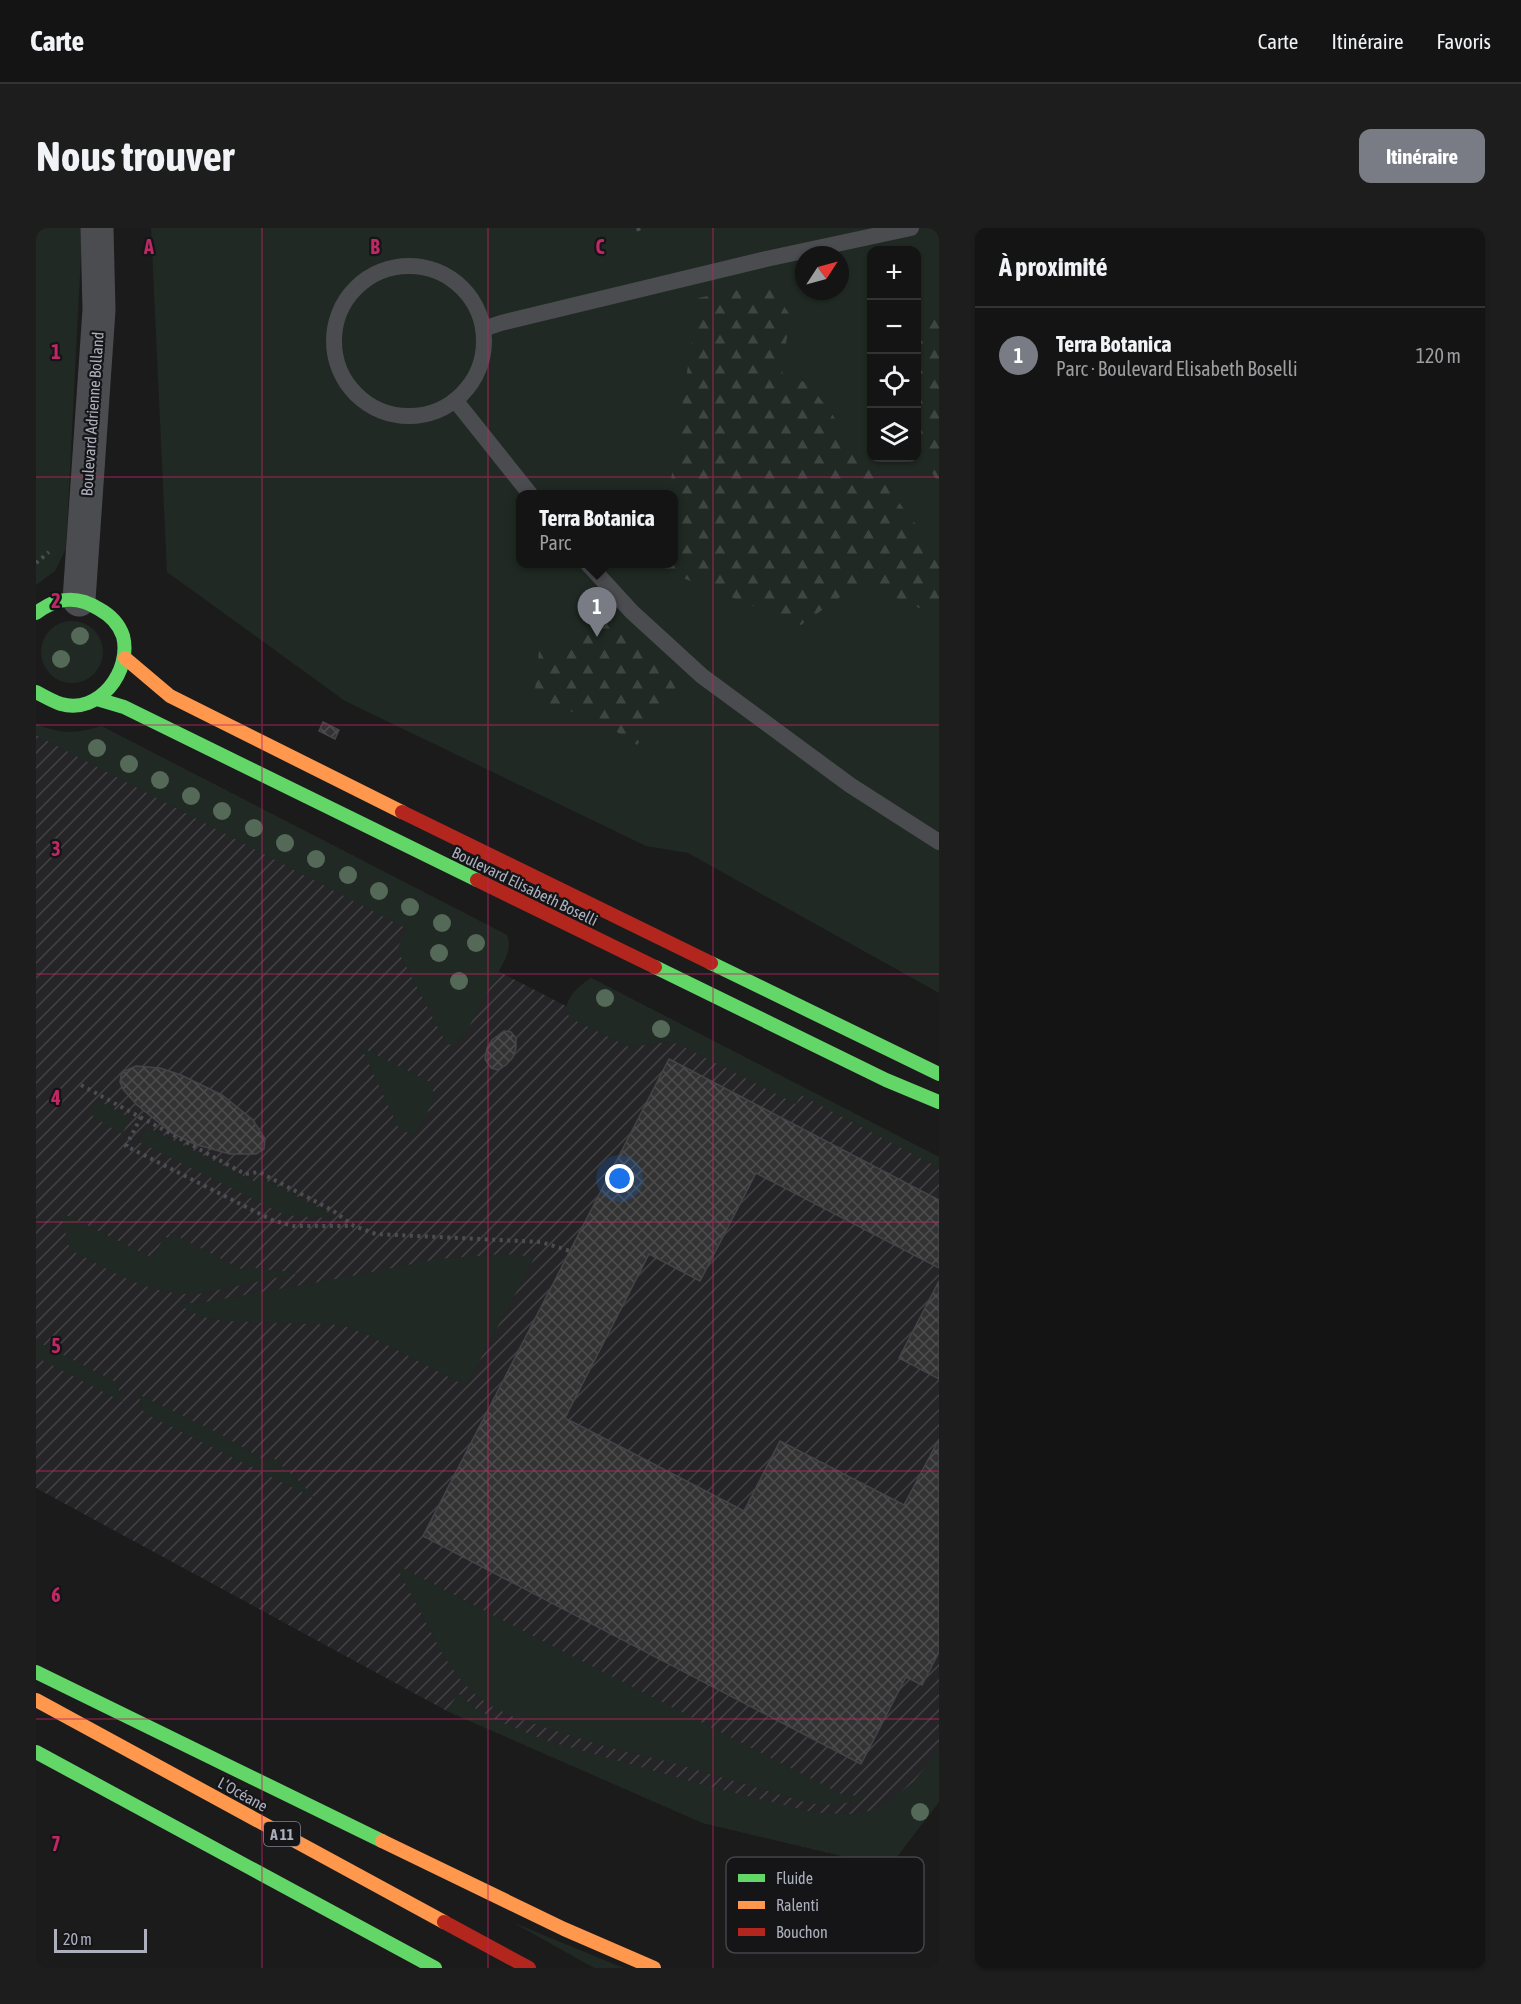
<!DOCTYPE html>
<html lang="fr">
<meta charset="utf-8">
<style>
:root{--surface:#141415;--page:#1d1d1e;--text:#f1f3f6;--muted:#9d9ea0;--line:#333334;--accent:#797c85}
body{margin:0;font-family:"Asap Condensed",sans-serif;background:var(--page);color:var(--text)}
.controls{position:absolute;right:18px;top:18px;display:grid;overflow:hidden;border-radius:12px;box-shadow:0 2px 4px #0004}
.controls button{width:54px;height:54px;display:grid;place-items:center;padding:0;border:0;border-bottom:2px solid var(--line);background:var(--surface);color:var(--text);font:30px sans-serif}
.compass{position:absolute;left:759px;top:18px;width:54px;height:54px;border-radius:50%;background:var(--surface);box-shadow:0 2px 4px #0004;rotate:54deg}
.scale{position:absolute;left:18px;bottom:15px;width:93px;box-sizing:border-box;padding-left:6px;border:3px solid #acb0bd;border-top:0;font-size:16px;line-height:21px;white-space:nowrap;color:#acb0bd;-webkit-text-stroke:4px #151518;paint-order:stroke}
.you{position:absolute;left:584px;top:951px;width:21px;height:21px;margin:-15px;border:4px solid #fff;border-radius:50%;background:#1a73e8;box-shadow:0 0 0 9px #1a73e833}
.badge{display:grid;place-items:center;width:39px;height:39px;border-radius:50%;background:var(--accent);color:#fff;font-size:20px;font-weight:700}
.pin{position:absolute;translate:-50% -50px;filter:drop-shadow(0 2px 3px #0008)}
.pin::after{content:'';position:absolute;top:32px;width:21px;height:18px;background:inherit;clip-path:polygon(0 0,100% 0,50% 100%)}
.popup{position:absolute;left:480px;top:262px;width:162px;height:78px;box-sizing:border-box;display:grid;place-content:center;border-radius:12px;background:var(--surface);filter:drop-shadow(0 2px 4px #0005);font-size:20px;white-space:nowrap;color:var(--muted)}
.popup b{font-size:22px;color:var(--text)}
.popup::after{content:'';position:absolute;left:50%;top:100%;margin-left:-12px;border:12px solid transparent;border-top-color:var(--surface)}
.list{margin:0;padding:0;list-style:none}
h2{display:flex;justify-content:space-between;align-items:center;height:78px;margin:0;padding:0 24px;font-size:26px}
h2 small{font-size:20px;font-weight:400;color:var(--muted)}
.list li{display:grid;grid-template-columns:39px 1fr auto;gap:18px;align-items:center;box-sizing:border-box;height:96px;padding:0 24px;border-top:2px solid var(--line)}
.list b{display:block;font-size:22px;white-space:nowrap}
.list p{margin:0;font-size:20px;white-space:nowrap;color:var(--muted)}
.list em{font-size:20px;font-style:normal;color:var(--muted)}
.icon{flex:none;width:33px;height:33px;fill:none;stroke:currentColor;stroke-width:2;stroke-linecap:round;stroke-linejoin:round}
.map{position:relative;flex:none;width:903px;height:1740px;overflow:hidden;border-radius:12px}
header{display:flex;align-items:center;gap:36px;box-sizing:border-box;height:84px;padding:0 30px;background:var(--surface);border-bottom:2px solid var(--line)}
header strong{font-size:28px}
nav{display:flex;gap:33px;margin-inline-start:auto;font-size:21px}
.intro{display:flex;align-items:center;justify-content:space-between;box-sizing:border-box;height:144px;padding:0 36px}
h1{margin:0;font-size:42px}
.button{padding:15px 27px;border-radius:12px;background:var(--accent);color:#fff;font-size:21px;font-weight:700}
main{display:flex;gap:36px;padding:0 36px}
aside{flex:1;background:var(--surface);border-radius:12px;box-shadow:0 2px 4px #0004}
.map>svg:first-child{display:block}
.industrial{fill:url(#industrial-furrows)}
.green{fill:#202923;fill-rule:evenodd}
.forest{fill:url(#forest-firs)}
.building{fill:url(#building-cross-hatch);stroke:#444548;stroke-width:1.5}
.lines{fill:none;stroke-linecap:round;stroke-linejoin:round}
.path{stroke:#4c4d51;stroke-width:4;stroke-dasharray:3 4.5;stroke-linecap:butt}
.lane{stroke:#4b4c4f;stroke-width:16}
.street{stroke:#4b4c4f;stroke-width:33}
.fast{stroke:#63d668;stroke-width:14}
.slow{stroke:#ff974d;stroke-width:14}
.jam{stroke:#b3261e;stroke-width:14}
.tree{fill:#546957}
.grid{fill:none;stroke:#c02765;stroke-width:1.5;stroke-opacity:0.55}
.labels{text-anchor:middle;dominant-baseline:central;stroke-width:4.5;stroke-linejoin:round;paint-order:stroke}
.shield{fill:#151518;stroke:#7f828c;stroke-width:1.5}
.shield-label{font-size:15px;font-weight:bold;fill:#acb0bd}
.street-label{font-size:16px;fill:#acb0bd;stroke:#151518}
.key{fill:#151518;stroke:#42444a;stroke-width:1.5}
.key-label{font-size:16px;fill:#acb0bd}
.grid-label{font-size:20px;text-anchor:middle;font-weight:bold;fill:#c02765;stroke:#151518;stroke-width:4.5;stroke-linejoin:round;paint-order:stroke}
</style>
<header>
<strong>Carte</strong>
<nav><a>Carte</a><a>Itinéraire</a><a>Favoris</a></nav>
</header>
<div class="intro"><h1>Nous trouver</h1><a class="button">Itinéraire</a></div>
<main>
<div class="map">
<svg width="903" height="1740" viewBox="0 0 903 1740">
<defs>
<pattern id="industrial-furrows" width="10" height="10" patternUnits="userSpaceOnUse" patternTransform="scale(1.5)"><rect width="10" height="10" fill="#252528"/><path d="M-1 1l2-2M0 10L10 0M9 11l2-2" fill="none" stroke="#424245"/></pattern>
<pattern id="forest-firs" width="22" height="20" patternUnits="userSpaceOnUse" patternTransform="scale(1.5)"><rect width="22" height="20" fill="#202923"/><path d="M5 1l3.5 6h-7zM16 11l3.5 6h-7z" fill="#3e4641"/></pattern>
<pattern id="building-cross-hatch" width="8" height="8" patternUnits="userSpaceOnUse" patternTransform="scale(1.5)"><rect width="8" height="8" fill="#333334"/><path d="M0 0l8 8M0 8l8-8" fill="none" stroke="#4e4e4f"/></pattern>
</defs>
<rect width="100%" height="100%" fill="#1b1b1c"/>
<!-- industrial -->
<path class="industrial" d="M0,496L16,503L33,505L50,503L65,498L471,707L473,717L472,724L462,743L530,778L538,764L555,750L903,929V1574L853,1639L667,1595L411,1483L0,1260Z"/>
<!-- green -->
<path class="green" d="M0,0H45L46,8L30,321L19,343L0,357Z
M115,0H903V765L652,625L610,618L309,473L131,344ZM836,22H880V230H836ZM768,27H804V63H768ZM484,266H638V336H484Z
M5 424a31 31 0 1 1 62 0a31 31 0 1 1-62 0Z
M0,496C23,506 42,506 65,498L471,707L473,717L470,730L429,806L419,815L411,817L361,721L371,701L0,507Z
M555,750L903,929V940L765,867L760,876L642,816L632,814L593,819L534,790C523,775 543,757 555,750Z
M325,819L394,854C404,871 388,889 380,905L377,907L363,901Z
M63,873L94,890L86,906L57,889L55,881L59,875Z
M111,899L219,954L223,949L293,985L294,988L292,990L259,988L245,985L103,914Z
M24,984L117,1030L128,1008L132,1010L135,1005L209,1043L212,1038L225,1041L263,1045L163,1066C115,1069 76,1043 34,1022Z
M469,1026L499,1029L430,1158L330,1106L305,1097L191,1093L166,1089L141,1076L169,1074L311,1049L401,1031Z
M0,1113L80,1154L87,1174L0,1129Z
M102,1166L186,1207L233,1235L236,1229L263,1253L279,1271L108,1185Z
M359,1336L495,1407L807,1567L832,1568C809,1577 796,1578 772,1575L634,1534L571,1519L480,1490L455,1478L440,1467L423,1450L407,1427Z
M422,1465L440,1481L467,1495L508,1512L679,1560L780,1585L815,1586L838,1582L855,1572L877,1554L903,1523V1574L853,1639L667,1595L411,1483Z
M476,1694L573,1734L588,1740H558Z"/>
<!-- forest -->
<path class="forest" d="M733,56L754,87L746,145L773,156L903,327V391L900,387L824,355L765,397L622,340V336H638V266H633L662,70Z
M903,78V256L881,220L880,96Z
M567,387L641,458L601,517L564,493L498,471L503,423L533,417Z"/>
<!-- building -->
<path class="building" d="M287,494L303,502L299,511L283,503Z
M468,803L475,804L480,810V820L477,829L470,837L462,842L455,840L449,831L451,820L456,812Z
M633,831L903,972V1040L720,945L664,1053L613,1026L529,1190L708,1283L744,1213L868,1277L903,1211V1424L886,1457L870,1449L825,1536L387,1308Z
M100,838L124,840L145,847L186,867L217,892L229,911L228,921L220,926H194L158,916L136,905L101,877L87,861L84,854L85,847L88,843Z
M903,1053V1151L863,1130Z"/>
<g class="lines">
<!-- path -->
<path class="path" d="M602,0L604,6
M0,335L13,324
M45,857L209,946L223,944L296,982L318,998L340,1006L505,1014L534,1023
M105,889L90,918L236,992L257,998H317"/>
<!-- lane -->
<path class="lane" d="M298 113a75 75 0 1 1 150 0a75 75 0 1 1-150 0Z
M447,101L465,95L730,31L875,0
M419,172L494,266
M552,336L596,384L666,448L814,557L903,614"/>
<!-- street -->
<path class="street" d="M43,372L63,82L61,0"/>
<!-- fast -->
<path class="fast" d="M0,385C21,369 41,367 63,381C74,387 83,396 87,408C96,443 63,487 25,476C16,473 8,468 0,464
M61,471L88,479L441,652
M675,735L903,846
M619,739L850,852L903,874
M0,1444L346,1613
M0,1524L399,1740"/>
<!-- slow -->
<path class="slow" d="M89,430L134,468L366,584
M0,1472L408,1694
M346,1613L528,1701L618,1740"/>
<!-- jam -->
<path class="jam" d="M366,584L675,735
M441,652L619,739
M408,1694L493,1740"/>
</g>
<!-- trees -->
<g class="tree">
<circle cx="44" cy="408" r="9"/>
<circle cx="25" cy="431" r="9"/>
<circle cx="61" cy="520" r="9"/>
<circle cx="93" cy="536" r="9"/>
<circle cx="124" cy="552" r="9"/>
<circle cx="155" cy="568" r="9"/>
<circle cx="186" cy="583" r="9"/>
<circle cx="218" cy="600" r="9"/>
<circle cx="249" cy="615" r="9"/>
<circle cx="280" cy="631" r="9"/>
<circle cx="312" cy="647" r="9"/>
<circle cx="343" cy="663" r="9"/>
<circle cx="374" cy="679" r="9"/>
<circle cx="406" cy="695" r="9"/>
<circle cx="440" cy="715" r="9"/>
<circle cx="403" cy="725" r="9"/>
<circle cx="423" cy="753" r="9"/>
<circle cx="569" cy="770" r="9"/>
<circle cx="625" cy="801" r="9"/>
<circle cx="884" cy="1584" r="9"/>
</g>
<!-- grid -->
<path class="grid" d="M226,0V1740M452,0V1740M677,0V1740M0,249H903M0,497H903M0,746H903M0,994H903M0,1243H903M0,1491H903"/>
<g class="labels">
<!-- shield labels -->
<rect class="shield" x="228" y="1594" width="36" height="24" rx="4.5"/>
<g class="shield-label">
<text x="246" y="1606">A 11</text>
</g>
<!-- street labels -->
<g class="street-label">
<text transform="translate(56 186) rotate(-86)">Boulevard Adrienne Bolland</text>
<text transform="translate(489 658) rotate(26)">Boulevard Elisabeth Boselli</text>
<text transform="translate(207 1566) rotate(29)">L’Océane</text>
</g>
</g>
<!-- legend -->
<rect x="690" y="1629" width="198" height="96" rx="9" class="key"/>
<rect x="702" y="1646" width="27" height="8" fill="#63d668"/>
<rect x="702" y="1673" width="27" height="8" fill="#ff974d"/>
<rect x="702" y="1700" width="27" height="8" fill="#b3261e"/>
<g class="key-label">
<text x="740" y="1656">Fluide</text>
<text x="740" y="1683">Ralenti</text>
<text x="740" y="1710">Bouchon</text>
</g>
<g class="grid-label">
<text x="113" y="26">A</text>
<text x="339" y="26">B</text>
<text x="564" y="26">C</text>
<text x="20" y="131">1</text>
<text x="20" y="380">2</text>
<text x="20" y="628">3</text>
<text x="20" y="877">4</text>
<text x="20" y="1125">5</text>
<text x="20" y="1374">6</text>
<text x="20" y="1623">7</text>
</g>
</svg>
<div class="controls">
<button>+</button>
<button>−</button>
<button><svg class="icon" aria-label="locate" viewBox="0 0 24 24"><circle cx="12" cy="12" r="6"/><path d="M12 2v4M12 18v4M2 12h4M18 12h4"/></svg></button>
<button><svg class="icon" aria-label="layers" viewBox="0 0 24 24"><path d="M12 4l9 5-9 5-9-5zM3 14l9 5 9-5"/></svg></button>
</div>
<svg class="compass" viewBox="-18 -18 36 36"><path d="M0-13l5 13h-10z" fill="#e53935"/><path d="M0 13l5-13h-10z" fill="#9d9ea0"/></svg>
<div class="scale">20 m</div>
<div class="you"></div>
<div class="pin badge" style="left:561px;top:409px">1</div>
<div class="popup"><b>Terra Botanica</b>Parc</div>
</div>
<aside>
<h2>À proximité<small></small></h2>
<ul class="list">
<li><span class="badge">1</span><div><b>Terra Botanica</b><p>Parc · Boulevard Elisabeth Boselli</p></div><em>120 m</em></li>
</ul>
</aside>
</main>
